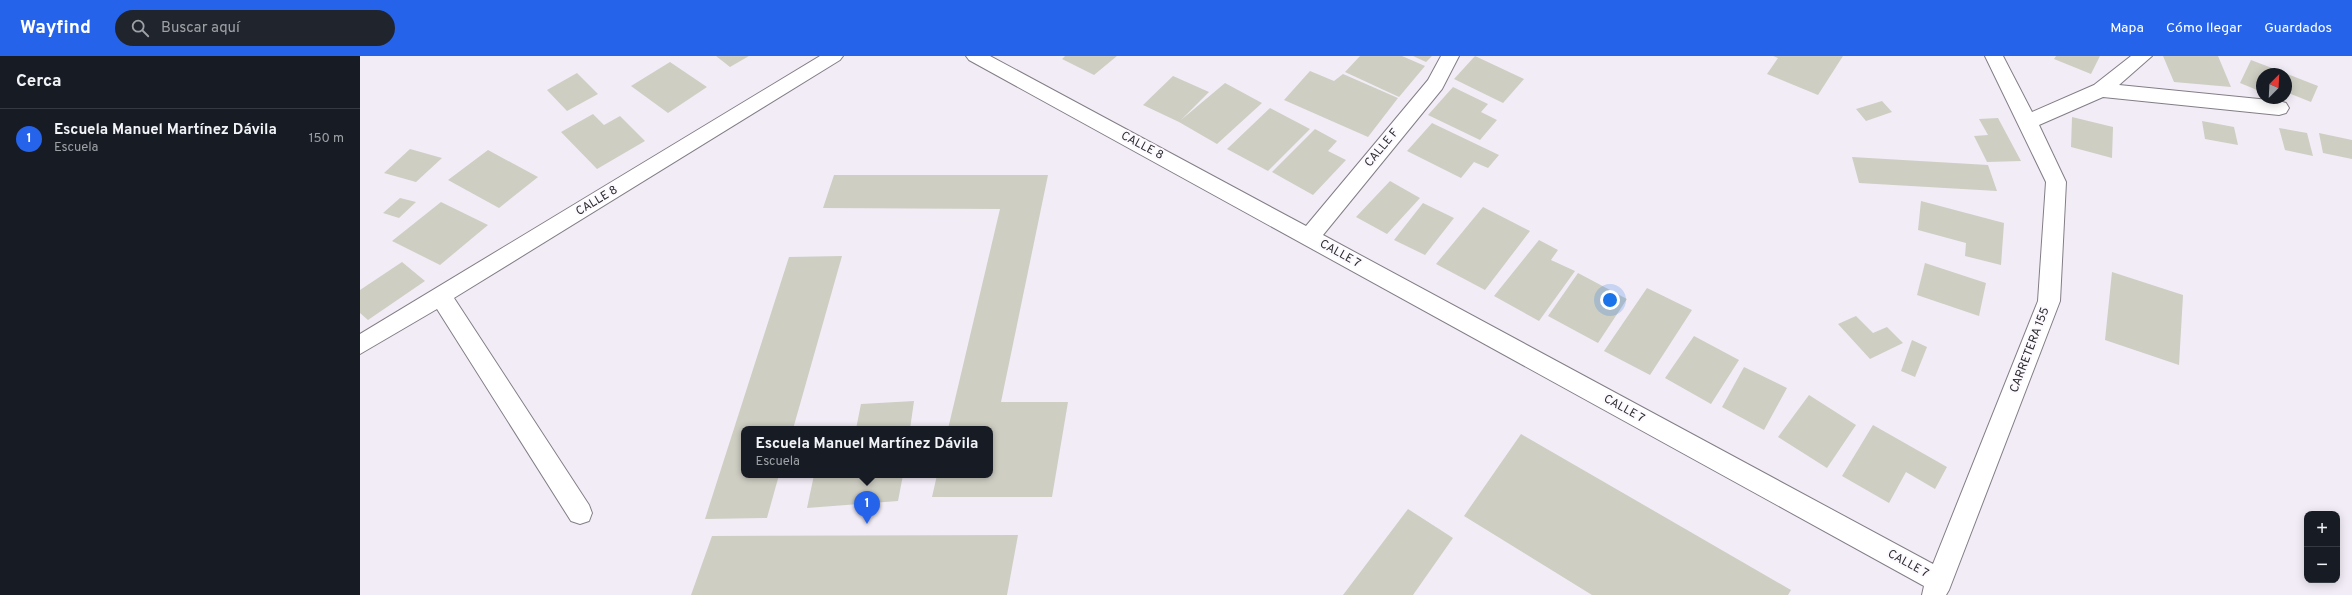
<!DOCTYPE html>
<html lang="es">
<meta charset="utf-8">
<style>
:root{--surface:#171b24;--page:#20242c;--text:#f1f3f6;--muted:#9ea1a6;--line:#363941;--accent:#2563eb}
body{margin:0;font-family:Overpass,sans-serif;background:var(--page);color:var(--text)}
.controls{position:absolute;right:12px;bottom:12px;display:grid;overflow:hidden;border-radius:8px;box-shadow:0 2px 10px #0003}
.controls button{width:36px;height:36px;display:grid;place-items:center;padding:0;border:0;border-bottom:1px solid var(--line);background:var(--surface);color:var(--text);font:20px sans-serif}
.compass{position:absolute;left:1896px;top:12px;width:36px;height:36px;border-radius:50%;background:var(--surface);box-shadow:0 2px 10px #0003;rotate:24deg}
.you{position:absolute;left:1250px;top:244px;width:14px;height:14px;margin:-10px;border:3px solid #fff;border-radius:50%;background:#1a73e8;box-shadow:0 0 0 6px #1a73e833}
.badge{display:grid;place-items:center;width:26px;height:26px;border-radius:50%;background:var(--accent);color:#fff;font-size:13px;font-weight:700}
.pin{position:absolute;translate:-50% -33px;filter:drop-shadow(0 1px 2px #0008)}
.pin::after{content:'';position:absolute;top:21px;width:14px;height:12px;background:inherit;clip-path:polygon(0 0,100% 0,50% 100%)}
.popup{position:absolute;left:381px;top:370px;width:252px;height:52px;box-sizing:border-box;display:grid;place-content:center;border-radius:8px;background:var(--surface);filter:drop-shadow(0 1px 3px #0005);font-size:13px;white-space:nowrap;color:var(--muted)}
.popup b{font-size:15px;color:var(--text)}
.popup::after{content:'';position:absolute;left:50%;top:100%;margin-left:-8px;border:8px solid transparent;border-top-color:var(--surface)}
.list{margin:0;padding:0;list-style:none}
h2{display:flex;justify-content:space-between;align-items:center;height:52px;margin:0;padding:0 16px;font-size:17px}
h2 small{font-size:13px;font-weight:400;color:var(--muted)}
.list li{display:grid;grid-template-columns:26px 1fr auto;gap:12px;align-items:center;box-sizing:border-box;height:60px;padding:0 16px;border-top:1px solid var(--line)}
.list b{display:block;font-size:15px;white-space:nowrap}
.list p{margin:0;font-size:13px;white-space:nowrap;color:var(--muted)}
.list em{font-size:13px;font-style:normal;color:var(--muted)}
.icon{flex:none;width:22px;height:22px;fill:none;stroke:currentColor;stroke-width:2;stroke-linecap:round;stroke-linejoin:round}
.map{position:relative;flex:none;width:1992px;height:539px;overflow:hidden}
header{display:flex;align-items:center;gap:24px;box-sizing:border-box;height:56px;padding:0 20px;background:var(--accent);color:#fff}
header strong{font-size:19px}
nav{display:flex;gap:22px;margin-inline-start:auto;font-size:14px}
.search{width:280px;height:36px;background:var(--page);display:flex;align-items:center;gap:10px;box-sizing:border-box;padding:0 14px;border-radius:22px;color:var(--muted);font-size:15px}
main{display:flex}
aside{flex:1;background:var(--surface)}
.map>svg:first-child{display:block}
.building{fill:#cecec3}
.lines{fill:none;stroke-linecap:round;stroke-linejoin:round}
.minor-casing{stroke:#837d86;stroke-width:2}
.minor{fill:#fff;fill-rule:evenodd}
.labels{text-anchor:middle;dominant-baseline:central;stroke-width:4;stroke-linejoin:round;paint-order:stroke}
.street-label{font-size:12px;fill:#2e2c30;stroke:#fdfaff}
</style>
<header>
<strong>Wayfind</strong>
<div class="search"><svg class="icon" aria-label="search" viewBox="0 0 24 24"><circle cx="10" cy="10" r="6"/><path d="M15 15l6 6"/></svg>Buscar aquí</div>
<nav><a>Mapa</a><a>Cómo llegar</a><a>Guardados</a></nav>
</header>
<main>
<aside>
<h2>Cerca<small></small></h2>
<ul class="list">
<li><span class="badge">1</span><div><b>Escuela Manuel Martínez Dávila</b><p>Escuela</p></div><em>150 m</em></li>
</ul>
</aside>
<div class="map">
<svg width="1992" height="539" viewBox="0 0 1992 539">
<rect width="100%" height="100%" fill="#f2ecf6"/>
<!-- building -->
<path class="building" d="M356,0H389L370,11Z
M705,0H757L734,19L702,3Z
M1000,0H1042L1065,10L1039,41L985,16Z
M1053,0H1072L1066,6Z
M1115,0L1164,23L1143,47L1094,23Z
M1413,0H1483L1458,39L1407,18L1418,2Z
M1696,0H1740L1731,18L1694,3Z
M1803,0H1858L1871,31L1814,26Z
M1891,4L1958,30L1951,46L1926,36V18H1902V36L1880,27Z
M310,6L347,31L308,57L271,30Z
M950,15L974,25L983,18L1038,42L1008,81L924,44Z
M217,17L238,38L207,55L187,34Z
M813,20L849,36L821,64L865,27L902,47L857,88L819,66L783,49Z
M1093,31L1128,48L1121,56L1137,64L1120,84L1068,59Z
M1522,45L1532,56L1506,65L1496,53Z
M910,52L950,73L908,115L867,93Z
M233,58L244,69L260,60L285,85L237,113L201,76Z
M1712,61L1753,71L1752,102L1711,91Z
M1638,62L1661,105L1627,106L1614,80L1628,79L1619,63Z
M1842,65L1874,71L1878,89L1845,83Z
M1072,67L1139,99L1128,112L1114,106L1101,122L1047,95Z
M1919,72L1947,77L1953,100L1925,94Z
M955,73L977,85L968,95L986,104L953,139L912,116Z
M1959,77L1992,84V103L1963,97Z
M50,93L82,102L56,126L24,117Z
M128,94L178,121L139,152L88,124Z
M1492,101L1628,109L1637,135L1499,127Z
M474,119H688L641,346H708L692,441H572L577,419H630V373H588L640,153L463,152Z
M1030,125L1060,142L1027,178L996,161Z
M40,142L56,146L39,162L23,157Z
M1561,145L1644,167L1641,209L1605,200L1606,187L1558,174Z
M81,146L128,169L80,209L32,185Z
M1063,147L1094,162L1065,199L1034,184Z
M1123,151L1170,175L1125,234L1076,208Z
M1179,184L1198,194L1191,204L1215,215L1179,265L1134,240Z
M482,200L433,373H384V419H419L407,462L345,463L429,201Z
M42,206L65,225L8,264L0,257V234Z
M1565,207L1626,227L1619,260L1557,239Z
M1752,216L1823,239L1819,309L1745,284Z
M1218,217L1267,243L1238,287L1188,260Z
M1287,232L1332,254L1290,319L1244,295Z
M1496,260L1513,277L1527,271L1543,287L1510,303L1478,268Z
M1334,280L1379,304L1351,348L1305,322Z
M1552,284L1567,291L1555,321L1541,315Z
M1384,311L1427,332L1404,374L1362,351Z
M1449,339L1496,369L1467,412L1418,381Z
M554,345L550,373H496L501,348Z
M1513,369L1587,411L1575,433L1546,416L1529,447L1482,420Z
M1161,378L1431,534L1428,539H1232L1104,460Z
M454,419H543L538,445L447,452Z
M1048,453L1093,482L1053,539H983Z
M658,479L647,539H331L352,480Z"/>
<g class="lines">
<!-- minor casing -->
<g class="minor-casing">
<path id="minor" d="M460,0H483L480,4L94,242L229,449L232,457L229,465L220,468L211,465L77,253L0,298V278Z
M606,0H630L946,170L1068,24L1081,0H1099L1082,33L963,179L1573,508L1678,245L1686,126L1625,0H1643L1672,56L1734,29L1771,0H1792L1759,29L1919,45L1926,47L1929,52L1926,57L1919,59L1743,41L1679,69L1706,126L1700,245L1589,534L1586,539H1562L1564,530L609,4Z"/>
</g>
<!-- minor -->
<use href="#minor" class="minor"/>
</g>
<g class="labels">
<!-- street labels -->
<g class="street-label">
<text transform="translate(782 90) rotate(28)">CALLE 8</text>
<text transform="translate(1022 92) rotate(-50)">CALLE F</text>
<text transform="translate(237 145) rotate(-31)">CALLE 8</text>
<text transform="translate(980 198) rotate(29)">CALLE 7</text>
<text transform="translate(1670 294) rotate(-69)">CARRETERA 155</text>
<text transform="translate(1264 353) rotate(29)">CALLE 7</text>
<text transform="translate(1548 508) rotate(29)">CALLE 7</text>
</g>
</g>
</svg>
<div class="controls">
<button>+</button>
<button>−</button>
</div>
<svg class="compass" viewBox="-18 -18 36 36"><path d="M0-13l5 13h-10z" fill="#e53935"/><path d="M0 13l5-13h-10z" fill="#9ea1a6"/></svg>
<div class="you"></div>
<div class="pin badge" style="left:507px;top:468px">1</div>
<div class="popup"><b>Escuela Manuel Martínez Dávila</b>Escuela</div>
</div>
</main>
